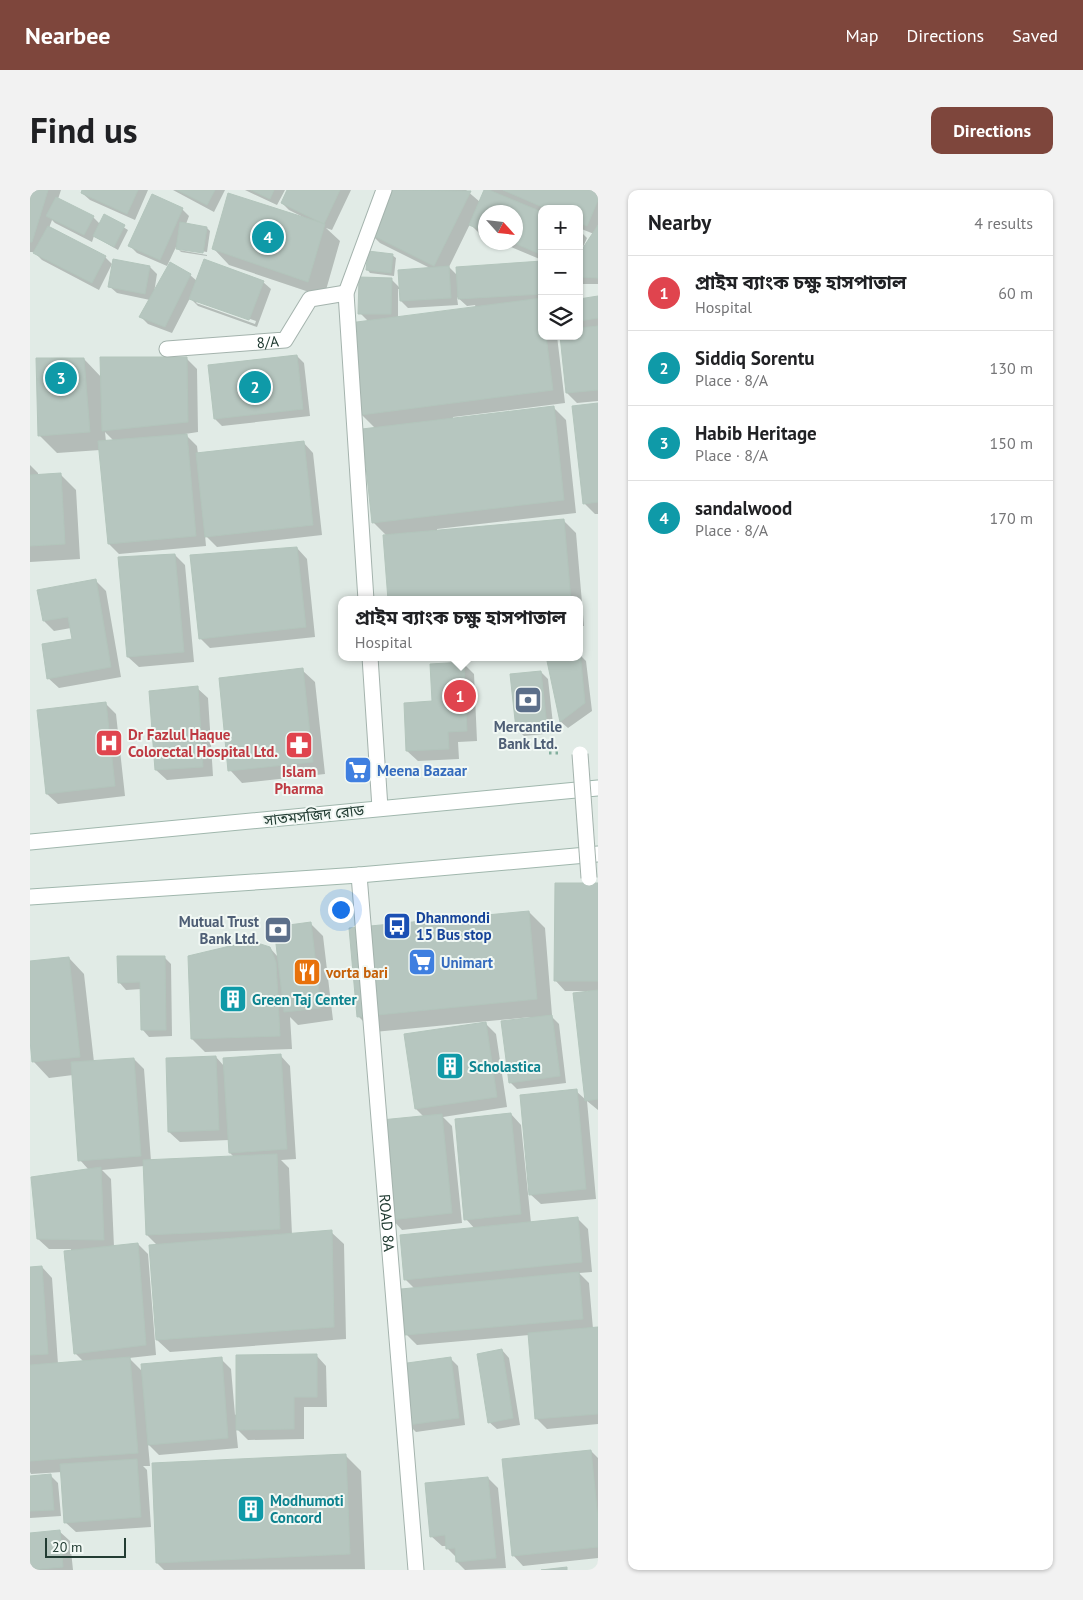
<!DOCTYPE html>
<meta charset="utf-8">
<style>
:root{--surface:#fff;--page:#f2f2f2;--text:#202124;--muted:#757577;--line:#e0e0e0;--accent:#7e463c}
body{margin:0;font-family:"PT Sans","Noto Sans Bengali",sans-serif;background:var(--page);color:var(--text)}
.controls{position:absolute;right:15px;top:15px;display:grid;overflow:hidden;border-radius:10px;box-shadow:0 1px 4px #0004}
.controls button{width:45px;height:45px;display:grid;place-items:center;padding:0;border:0;border-bottom:1px solid var(--line);background:var(--surface);color:var(--text);font:25px sans-serif}
.compass{position:absolute;left:448px;top:15px;width:45px;height:45px;border-radius:50%;background:var(--surface);box-shadow:0 1px 4px #0004;rotate:117deg}
.scale{position:absolute;left:15px;bottom:12px;width:81px;box-sizing:border-box;padding-left:5px;border:2px solid #223c33;border-top:0;font-size:14px;line-height:18px;white-space:nowrap;color:#223c33;-webkit-text-stroke:4px #f1f8f4;paint-order:stroke}
.you{position:absolute;left:310px;top:719px;width:18px;height:18px;margin:-12px;border:4px solid #fff;border-radius:50%;background:#1a73e8;box-shadow:0 0 0 8px #1a73e833}
.badge{display:grid;place-items:center;width:32px;height:32px;border-radius:50%;background:var(--accent);color:#fff;font-size:16px;font-weight:700}
.pin{position:absolute;translate:-50% -50%;border:2px solid #fff;box-shadow:0 1px 5px #0006}
.popup{position:absolute;left:308px;top:406px;width:245px;height:65px;box-sizing:border-box;display:grid;place-content:center;border-radius:10px;background:var(--surface);filter:drop-shadow(0 1px 4px #0005);font-size:16px;white-space:nowrap;color:var(--muted)}
.popup b{font-size:19px;color:var(--text)}
.popup::after{content:'';position:absolute;left:50%;top:100%;margin-left:-10px;border:10px solid transparent;border-top-color:var(--surface)}
.list{margin:0;padding:0;list-style:none}
h2{display:flex;justify-content:space-between;align-items:center;height:65px;margin:0;padding:0 20px;font-size:21px}
h2 small{font-size:16px;font-weight:400;color:var(--muted)}
.list li{display:grid;grid-template-columns:32px 1fr auto;gap:15px;align-items:center;box-sizing:border-box;height:75px;padding:0 20px;border-top:1px solid var(--line)}
.list b{display:block;font-size:19px;white-space:nowrap}
.list p{margin:0;font-size:16px;white-space:nowrap;color:var(--muted)}
.list em{font-size:16px;font-style:normal;color:var(--muted)}
.icon{flex:none;width:28px;height:28px;fill:none;stroke:currentColor;stroke-width:2;stroke-linecap:round;stroke-linejoin:round}
.map{position:relative;flex:none;width:568px;height:1380px;overflow:hidden;border-radius:10px}
header{display:flex;align-items:center;gap:30px;box-sizing:border-box;height:70px;padding:0 25px;background:var(--accent);color:#fff}
header strong{font-size:24px}
nav{display:flex;gap:28px;margin-inline-start:auto;font-size:18px}
.intro{display:flex;align-items:center;justify-content:space-between;box-sizing:border-box;height:120px;padding:0 30px}
h1{margin:0;font-size:35px}
.button{padding:12px 22px;border-radius:10px;background:var(--accent);color:#fff;font-size:18px;font-weight:700}
main{display:flex;gap:30px;padding:0 30px}
aside{flex:1;background:var(--surface);border-radius:10px;box-shadow:0 1px 4px #0004}
.map>svg:first-child{display:block}
.shadow{fill:#0003;fill-rule:evenodd}
.building{fill:#b6c6bf;stroke:#b3c5bc}
.lines{fill:none;stroke-linecap:round;stroke-linejoin:round}
.street-casing{stroke:#a4b3ad;stroke-width:17}
.secondary-casing{stroke:#a0b7ad;stroke-width:17}
.path{stroke:#82af9d;stroke-width:3;stroke-dasharray:2.5 4;stroke-linecap:butt}
.street{stroke:#fff;stroke-width:15}
.secondary{stroke:#fff;stroke-width:15}
.street-bridge-casing{stroke:#a4b3ad;stroke-width:17;stroke-linecap:butt}
.street-bridge{stroke:#fff;stroke-width:15}
.labels{text-anchor:middle;dominant-baseline:central;stroke-width:4;stroke-linejoin:round;paint-order:stroke}
.street-label{font-size:15px;fill:#223c33;stroke:#f1f8f4}
.service-label{font-size:15px;font-weight:bold;fill:#4e5e75;stroke:#f1f8f4}
.health-label{font-size:15px;font-weight:bold;fill:#be3a42;stroke:#f1f8f4;text-anchor:start}
.shop-label{font-size:15px;font-weight:bold;fill:#366cbe;stroke:#f1f8f4;text-anchor:start}
.transit-label{font-size:15px;font-weight:bold;fill:#164399;stroke:#f1f8f4;text-anchor:start}
.food-label{font-size:15px;font-weight:bold;fill:#c56008;stroke:#f1f8f4;text-anchor:start}
.culture-label{font-size:15px;font-weight:bold;fill:#0d838f;stroke:#f1f8f4;text-anchor:start}
</style>
<header>
<strong>Nearbee</strong>
<nav><a>Map</a><a>Directions</a><a>Saved</a></nav>
</header>
<div class="intro"><h1>Find us</h1><a class="button">Directions</a></div>
<main>
<div class="map">
<svg width="568" height="1380" viewBox="0 0 568 1380">
<rect width="100%" height="100%" fill="#e1ebe6"/>
<!-- shadow -->
<path class="shadow" d="M0,0H31L28,9L63,27L70,34L75,26L98,40L88,60L64,46L62,52L25,33L22,30L19,38L75,67L82,74L69,100L12,70L4,62H0Z
M54,0H118L105,30L60,10L52,3Z
M143,0H195L184,22Z
M215,0H255L247,15Z
M258,0H321L302,40L296,38L310,51L294,107L199,75L184,59L275,28L259,20L252,13Z
M361,0H436L450,12L455,0H568V94H549V40L557,48L553,57L555,58L564,44L549,38V19H512V70L469,52H486V22H456V47L451,45L440,34L419,77L428,86L512,72V146H527L535,213L423,227V230L524,218L536,230L546,323L407,339V341L533,330L546,343L554,436H549V410H360L357,346L343,332L346,239L332,225L338,131L330,123L361,89L370,98L402,79L350,53L340,43ZM368,99H370L371,111L378,118L428,115L427,107L437,116L445,115L446,118L368,128Z
M152,19L159,26L156,34L177,38L180,41L177,62L149,58V60L146,57L137,76L107,63L100,56Z
M149,60L177,65V66L151,62Z
M362,65L366,68L364,86L340,83L337,79Z
M84,71L120,77L127,84L124,103L160,85L167,91L233,92L241,99L227,137L168,116L160,108L142,143L118,134L111,127L120,110L87,103L79,96ZM168,111L226,131L225,134L166,113Z
M568,107V211L547,213L537,203L549,146V110Z
M267,166L274,173L280,226L192,236L185,229Z
M156,168L167,179L168,242L155,244L167,256L168,264L273,252L283,263L292,345L187,357L175,345L176,356L89,364L79,354L70,260L27,263L10,246L54,169L72,188ZM75,242L84,251L76,252Z
M568,214V324H565L555,314Z
M0,275L8,283V285L30,284L46,300L50,369L0,372Z
M267,358L277,369L285,447L180,458L170,448Z
M145,365L155,375L164,472L109,477L98,467L89,368Z
M66,391L76,401L91,487L29,498L18,488L44,450L41,438L24,441L14,431Z
M549,464L556,471L562,521L538,538L531,532L519,472L549,467Z
M433,473L444,484L447,551L428,552L429,569L388,571L377,561L404,513Z
M272,480L285,492L295,584L212,593L200,580Z
M511,482L518,489L524,543L494,546L487,539Z
M167,498L178,508L183,586L137,590L126,580Z
M76,514L86,524L95,606L28,614L17,604Z
M568,694V920L557,911L566,1009L511,1014L500,1004L546,901L556,910L558,801H535L525,790Z
M499,722L515,738L522,825H520L529,834L536,893L487,899L480,892L501,827L344,842L328,826Z
M280,733L293,746L303,830L268,835L260,827L262,859L175,862L162,849L240,758L248,767Z
M134,767L141,774L142,846L119,847L112,839V799L96,800L89,792Z
M39,768L54,784L64,872L104,869L114,879L121,971L204,967L200,963L199,950L150,952L139,942L186,867L194,876L250,865L260,876L266,969L251,970L259,978L262,1045L301,1042L314,1054L316,1149L140,1162L127,1150V1055L117,1045L114,976L72,980L81,989L84,1057L108,1054L118,1064L126,1165L99,1168L113,1182L191,1169L201,1179L205,1225L286,1165L296,1176L297,1217H274V1249L218,1250L206,1238L208,1258L129,1265L118,1254L120,1276H113L117,1280L121,1337L46,1342L35,1332L32,1282L1,1284L0,1282V1079L12,1077L22,1088L28,1174L54,1172L45,1163L41,1059H19L8,1049L59,980L50,970L43,885L19,888L4,872L0,838V773Z
M456,834L466,844L477,917L413,927L422,936L432,1033L372,1040L362,1029L394,927L386,919Z
M481,924L491,935L501,1033L548,1029L558,1039L562,1082L549,1083L559,1093L563,1139L568,1138V1234L517,1239L507,1229L499,1145L387,1155L377,1145L385,1099L375,1089L445,1039L436,1029Z
M472,1160L479,1168L490,1235L467,1239L459,1232Z
M421,1169L428,1176L435,1235L386,1242L379,1235Z
M561,1261L568,1268V1368L493,1376L483,1365Z
M315,1265L331,1281L335,1379L134,1380L127,1373Z
M21,1286L28,1293L31,1326L0,1328V1287Z
M458,1288L468,1298L476,1378L435,1380L427,1372V1368L418,1359L417,1356H412L401,1346Z
M29,1341L40,1351L43,1380H0V1344Z"/>
<!-- building -->
<path class="building" d="M0,0H18L2,52H0Z
M52,0H108L97,24L51,3Z
M147,0H185L177,15Z
M221,0H244L240,9Z
M257,0H310L294,34L251,13Z
M359,0L441,1L404,76L338,43Z
M454,0H459L512,22V65L482,52H486V22H456V42L439,35Z
M473,0H568V10L557,36L549,33V19H517Z
M198,3L295,34L278,92L182,59Z
M122,4L153,18L130,70L98,56Z
M26,7L64,26L54,45L16,26Z
M74,24L95,35L84,57L63,46Z
M150,32L177,37L173,63L146,59Z
M568,35V88L549,87V64Z
M18,36L76,66L62,93L3,63Z
M338,61L363,64L361,83L336,80Z
M83,69L120,76L115,104L78,97Z
M174,69L234,91L219,130L159,109Z
M512,71V104L428,109L426,77Z
M140,72L161,84L135,137L109,127Z
M419,76L421,108L370,111L368,80Z
M329,87L362,88L361,124H328Z
M568,106V128L549,131V109Z
M512,108V146H516L523,200L331,225L319,133Z
M568,136V200L536,203L530,146H549V138Z
M267,165L273,219L184,229L178,175Z
M70,167H157L158,232L72,241Z
M6,168H54L60,242L8,246Z
M568,213V312L553,314L542,216Z
M524,216L534,310L342,333L332,239Z
M157,244L166,346L78,354L68,251Z
M274,251L283,335L175,347L166,263Z
M31,283L35,354L0,356V285Z
M534,329L541,410H358L353,345Z
M267,357L276,437L169,449L160,365Z
M145,364L154,462L97,467L88,367Z
M66,389L81,477L17,489L12,454L42,449L38,427L13,431L7,400Z
M550,462L555,513L530,532L517,471L532,467H549Z
M434,472L437,541L418,542L419,559L376,561L374,513L402,511L400,474Z
M273,478L283,572L198,581L189,488Z
M511,481L517,536L486,539L480,484Z
M168,496L173,577L125,580L119,501Z
M76,512L85,596L16,604L7,520Z
M525,693H568V791H524Z
M499,721L507,809L327,827L319,738Z
M281,732L291,818L254,822L244,737Z
M221,751L240,757L246,772L250,846L161,849L158,766Z
M87,766H135L136,840H111L110,792L88,793Z
M39,767L50,867L2,872L0,850V771Z
M568,800V909L555,911L543,803Z
M522,825L530,886L479,893L471,831Z
M456,832L467,907L385,919L374,844Z
M251,864L257,959L199,963L193,868Z
M186,866L189,940L138,942L136,868Z
M104,868L111,966L48,971L41,872Z
M547,899L556,999L499,1005L490,905Z
M481,923L491,1024L434,1030L425,929Z
M412,924L422,1023L361,1030L351,930Z
M247,964L250,1039L116,1045L113,970Z
M71,977L74,1050L7,1049L1,987Z
M548,1027L552,1072L374,1090L370,1045Z
M302,1040L304,1137L126,1150L119,1055Z
M108,1053L116,1155L44,1164L34,1061Z
M12,1076L18,1164L0,1165V1077Z
M549,1082L553,1129L375,1145L371,1099Z
M568,1137V1224L505,1229L498,1143Z
M472,1159L483,1228L458,1233L447,1164Z
M287,1164V1207H264V1239L206,1240V1165Z
M100,1167L108,1263L0,1271V1175Z
M192,1167L198,1248L118,1255L111,1174Z
M421,1167L429,1228L378,1235L370,1174Z
M561,1260L568,1329V1357L482,1366L472,1269Z
M316,1264L320,1364L126,1373L122,1273Z
M107,1269L111,1327L34,1333L30,1274Z
M21,1284L24,1320L0,1321V1286Z
M458,1287L466,1368L426,1372L425,1358L416,1359L415,1345L400,1347L395,1293Z
M30,1340L33,1377L0,1380V1343Z
M537,1377V1380H511Z"/>
<g class="lines">
<!-- street casing -->
<g class="street-casing">
<g id="street">
<path id="s1" d="M137,159L255,150L280,109L316,103"/>
<path d="M336,410L316,103L354,0"/>
<path d="M340,467L350,618"/>
<path id="s2" d="M329,685L386,1380"/>
</g>
</g>
<!-- secondary casing -->
<g class="secondary-casing">
<path id="secondary" d="M0,652L568,598
M0,707L329,685L568,664"/>
</g>
<!-- path -->
<path class="path" d="M519,563H531"/>
<!-- street -->
<use href="#street" class="street"/>
<!-- secondary -->
<use href="#secondary" class="secondary"/>
<!-- street-bridge casing -->
<g class="street-bridge-casing">
<path id="street-bridge" d="M550,564L559,688"/>
</g>
<!-- street-bridge -->
<use href="#street-bridge" class="street-bridge"/>
</g>
<!-- icons -->
<defs>
<g id="bank-square" transform="scale(1.4375)"><rect x="-9" y="-9" width="18" height="18" rx="4" fill="#5c6f8a" stroke="#f1f8f4"/><path d="M-6-4H6V4H-6ZM0-2.3a2.3 2.3 0 1 0 0 4.6a2.3 2.3 0 1 0 0-4.6Z" fill="#fff"/></g>
<g id="hospital-square" transform="scale(1.4375)"><rect x="-9" y="-9" width="18" height="18" rx="4" fill="#e0444e" stroke="#f1f8f4"/><path d="M-5-5h3v3.5h4V-5h3V5h-3V1.5h-4V5h-3Z" fill="#fff"/></g>
<g id="pharmacy-square" transform="scale(1.4375)"><rect x="-9" y="-9" width="18" height="18" rx="4" fill="#e0444e" stroke="#f1f8f4"/><path d="M-2-6h4v4h4v4h-4v4h-4v-4h-4v-4h4Z" fill="#fff"/></g>
<g id="supermarket-square" transform="scale(1.4375)"><rect x="-9" y="-9" width="18" height="18" rx="4" fill="#3f7fe0" stroke="#f1f8f4"/><path d="M-6-5.5h2.5l.6 2H6L4.5 2H-2.5L-4.4-4H-6ZM-1.5 3.2a1.3 1.3 0 1 0 .1 0ZM3 3.2a1.3 1.3 0 1 0 .1 0Z" fill="#fff"/></g>
<g id="bus-square" transform="scale(1.4375)"><rect x="-9" y="-9" width="18" height="18" rx="4" fill="#1a4fb4" stroke="#f1f8f4"/><path d="M-5-6H5V4H4V6H2V4H-2V6H-4V4H-5ZM-3.5-4V0h7V-4ZM-3.5 1.2v1.5H-2V1.2ZM2 1.2v1.5H3.5V1.2Z" fill="#fff"/></g>
<g id="restaurant-square" transform="scale(1.4375)"><rect x="-9" y="-9" width="18" height="18" rx="4" fill="#e8710a" stroke="#f1f8f4"/><path d="M-5-6h1v4h1v-4h1v4h1v-4h1v5L-1.5 .5V6h-2V.5L-5-1ZM5-6V6H3V1.5H1.5Q1.5-4 5-6Z" fill="#fff"/></g>
<g id="building-square" transform="scale(1.4375)"><rect x="-9" y="-9" width="18" height="18" rx="4" fill="#0f9aa8" stroke="#f1f8f4"/><path d="M-4-6H4V6H1V3H-1V6H-4ZM-2.5-4.3h1.7v1.8h-1.7ZM.8-4.3h1.7v1.8H.8ZM-2.5-1h1.7V.8h-1.7ZM.8-1h1.7V.8H.8Z" fill="#fff"/></g>
</defs>
<g fill-rule="evenodd">
<use href="#bank-square" x="498" y="510"/>
<use href="#hospital-square" x="79" y="553"/>
<use href="#pharmacy-square" x="269" y="555"/>
<use href="#supermarket-square" x="328" y="580"/>
<use href="#bus-square" x="367" y="736"/>
<use href="#bank-square" x="248" y="740"/>
<use href="#supermarket-square" x="392" y="772"/>
<use href="#restaurant-square" x="277" y="782"/>
<use href="#building-square" x="203" y="809"/>
<use href="#building-square" x="420" y="876"/>
<use href="#building-square" x="221" y="1319"/>
</g>
<g class="labels">
<!-- street labels -->
<g class="street-label">
<text stroke="none"><textPath href="#s1" startOffset="101">8/A</textPath></text>
<text transform="translate(284 625) rotate(-6)">সাতমসজিদ রোড</text>
<text stroke="none"><textPath href="#s2" startOffset="349">ROAD 8A</textPath></text>
</g>
<!-- service labels -->
<g class="service-label">
<text x="498" y="536">Mercantile<tspan x="498" dy="17">Bank Ltd.</tspan></text>
<text x="229" y="731" text-anchor="end">Mutual Trust<tspan x="229" dy="17">Bank Ltd.</tspan></text>
</g>
<!-- health labels -->
<g class="health-label">
<text x="98" y="544">Dr Fazlul Haque<tspan x="98" dy="17">Colorectal Hospital Ltd.</tspan></text>
<text x="269" y="581" text-anchor="middle">Islam<tspan x="269" dy="17">Pharma</tspan></text>
</g>
<!-- shop labels -->
<g class="shop-label">
<text x="347" y="580">Meena Bazaar</text>
<text x="411" y="772">Unimart</text>
</g>
<!-- transit labels -->
<g class="transit-label">
<text x="386" y="727">Dhanmondi<tspan x="386" dy="17">15 Bus stop</tspan></text>
</g>
<!-- food labels -->
<g class="food-label">
<text x="296" y="782">vorta bari</text>
</g>
<!-- culture labels -->
<g class="culture-label">
<text x="222" y="809">Green Taj Center</text>
<text x="439" y="876">Scholastica</text>
<text x="240" y="1310">Modhumoti<tspan x="240" dy="17">Concord</tspan></text>
</g>
</g>
</svg>
<div class="controls">
<button>+</button>
<button>−</button>
<button><svg class="icon" aria-label="layers" viewBox="0 0 24 24"><path d="M12 4l9 5-9 5-9-5zM3 14l9 5 9-5"/></svg></button>
</div>
<svg class="compass" viewBox="-18 -18 36 36"><path d="M0-13l5 13h-10z" fill="#e53935"/><path d="M0 13l5-13h-10z" fill="#757577"/></svg>
<div class="scale">20 m</div>
<div class="you"></div>
<div class="pin badge" style="left:430px;top:506px;background:#e0444e">1</div>
<div class="popup"><b>প্রাইম ব্যাংক চক্ষু হাসপাতাল</b>Hospital</div>
<div class="pin badge" style="left:225px;top:197px;background:#0f9aa8">2</div>
<div class="pin badge" style="left:31px;top:188px;background:#0f9aa8">3</div>
<div class="pin badge" style="left:238px;top:47px;background:#0f9aa8">4</div>
</div>
<aside>
<h2>Nearby<small>4 results</small></h2>
<ul class="list">
<li><span class="badge" style="background:#e0444e">1</span><div><b>প্রাইম ব্যাংক চক্ষু হাসপাতাল</b><p>Hospital</p></div><em>60 m</em></li>
<li><span class="badge" style="background:#0f9aa8">2</span><div><b>Siddiq Sorentu</b><p>Place · 8/A</p></div><em>130 m</em></li>
<li><span class="badge" style="background:#0f9aa8">3</span><div><b>Habib Heritage</b><p>Place · 8/A</p></div><em>150 m</em></li>
<li><span class="badge" style="background:#0f9aa8">4</span><div><b>sandalwood</b><p>Place · 8/A</p></div><em>170 m</em></li>
</ul>
</aside>
</main>
